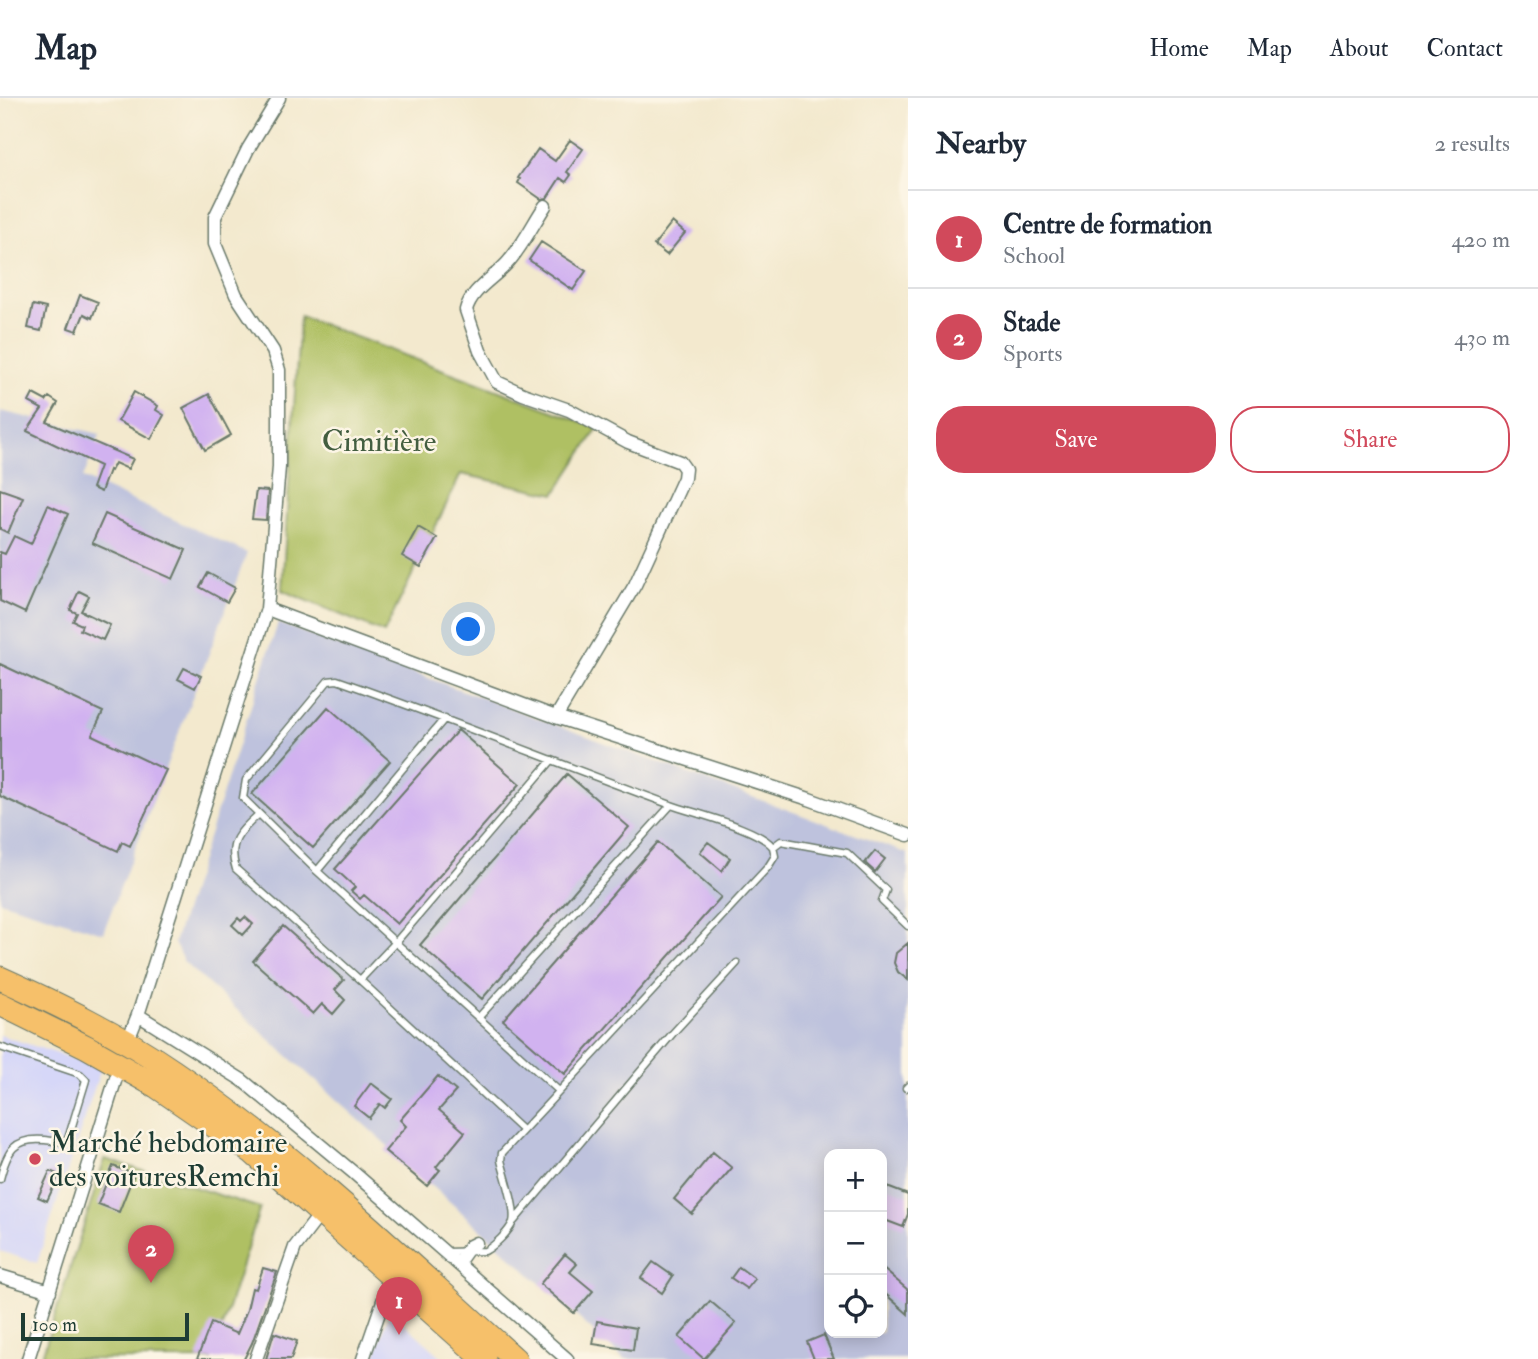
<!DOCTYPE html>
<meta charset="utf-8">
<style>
:root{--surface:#fff;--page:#f2f2f3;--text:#1f2937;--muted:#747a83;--line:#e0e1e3;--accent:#d1495b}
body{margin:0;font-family:"IM FELL Double Pica",serif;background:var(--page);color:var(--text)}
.controls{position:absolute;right:21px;bottom:21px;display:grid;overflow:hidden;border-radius:14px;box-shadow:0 4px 18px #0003}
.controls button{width:63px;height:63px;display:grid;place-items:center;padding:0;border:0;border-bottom:2px solid var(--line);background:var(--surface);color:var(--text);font:35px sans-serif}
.scale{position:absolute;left:21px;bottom:18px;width:168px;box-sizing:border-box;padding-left:7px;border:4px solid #1f3d34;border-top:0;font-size:19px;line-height:24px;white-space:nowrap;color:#1f3d34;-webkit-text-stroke:5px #fcf5e5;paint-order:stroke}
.you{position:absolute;left:469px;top:532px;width:24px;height:24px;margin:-18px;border:5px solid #fff;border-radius:50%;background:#1a73e8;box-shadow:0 0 0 10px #1a73e833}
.badge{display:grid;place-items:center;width:46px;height:46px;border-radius:50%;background:var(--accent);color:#fff;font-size:23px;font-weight:700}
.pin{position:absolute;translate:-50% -58px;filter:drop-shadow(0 2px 4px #0008)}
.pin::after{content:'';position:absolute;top:37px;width:24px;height:21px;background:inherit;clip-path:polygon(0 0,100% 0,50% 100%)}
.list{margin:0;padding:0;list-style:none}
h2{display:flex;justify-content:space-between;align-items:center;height:91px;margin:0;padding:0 28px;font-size:30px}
h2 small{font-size:23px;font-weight:400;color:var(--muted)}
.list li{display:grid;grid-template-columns:46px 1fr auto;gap:21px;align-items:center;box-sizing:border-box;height:98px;padding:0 28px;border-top:2px solid var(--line)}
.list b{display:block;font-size:26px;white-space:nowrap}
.list p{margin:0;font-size:23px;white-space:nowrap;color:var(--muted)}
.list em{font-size:23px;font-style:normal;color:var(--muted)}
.actions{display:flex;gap:14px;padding:21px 28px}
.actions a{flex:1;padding:16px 0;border:2px solid var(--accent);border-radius:28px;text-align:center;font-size:24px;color:var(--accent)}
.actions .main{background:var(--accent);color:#fff}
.icon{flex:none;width:38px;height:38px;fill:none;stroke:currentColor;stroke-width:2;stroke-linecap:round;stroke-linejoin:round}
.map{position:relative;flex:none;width:908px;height:1261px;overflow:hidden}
header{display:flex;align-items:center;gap:42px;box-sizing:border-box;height:98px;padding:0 35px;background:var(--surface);border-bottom:2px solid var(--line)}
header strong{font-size:33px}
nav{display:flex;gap:38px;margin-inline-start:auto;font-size:24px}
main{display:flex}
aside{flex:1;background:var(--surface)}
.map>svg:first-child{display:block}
.built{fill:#d6d7f8}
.industrial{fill:#bec2dd;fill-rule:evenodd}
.green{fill:#afc063;stroke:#677e4c;stroke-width:2}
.building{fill:#d1b2f0}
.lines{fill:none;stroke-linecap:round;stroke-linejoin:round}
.lane-casing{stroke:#69796a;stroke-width:9}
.street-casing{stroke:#69796a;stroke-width:15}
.highway-casing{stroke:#69796a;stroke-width:25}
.lane{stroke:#fff;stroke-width:6}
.street{stroke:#fff;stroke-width:12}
.highway{stroke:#f6c06b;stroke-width:23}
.poi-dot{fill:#d1495b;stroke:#fcf5e5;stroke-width:2.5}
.labels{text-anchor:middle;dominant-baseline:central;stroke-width:5;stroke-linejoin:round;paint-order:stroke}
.park-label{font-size:30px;fill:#435e40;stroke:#fcf5e5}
.poi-label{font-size:30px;fill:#1f3d34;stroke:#fcf5e5;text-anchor:start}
</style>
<header>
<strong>Map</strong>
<nav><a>Home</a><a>Map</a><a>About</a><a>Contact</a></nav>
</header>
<main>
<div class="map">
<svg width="908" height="1261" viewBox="0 0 908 1261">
<rect width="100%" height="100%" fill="#fcf5e5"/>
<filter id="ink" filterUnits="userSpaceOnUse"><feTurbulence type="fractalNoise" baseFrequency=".0143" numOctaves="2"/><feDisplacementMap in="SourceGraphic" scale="14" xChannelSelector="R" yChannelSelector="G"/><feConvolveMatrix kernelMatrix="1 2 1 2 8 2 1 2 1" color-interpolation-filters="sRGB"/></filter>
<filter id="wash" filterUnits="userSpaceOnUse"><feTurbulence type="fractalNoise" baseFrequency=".00686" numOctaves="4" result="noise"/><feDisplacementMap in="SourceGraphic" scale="28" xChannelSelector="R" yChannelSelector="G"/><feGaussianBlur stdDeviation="1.57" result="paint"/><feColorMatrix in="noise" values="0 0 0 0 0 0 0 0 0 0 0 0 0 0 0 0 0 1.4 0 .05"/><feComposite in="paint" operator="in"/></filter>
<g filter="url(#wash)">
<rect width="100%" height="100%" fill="#f3e9ce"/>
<!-- built -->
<path class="built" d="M0,937L101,970L37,1165L0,1153Z
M390,1213L444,1261H374Z"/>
<!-- industrial -->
<path class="industrial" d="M0,313L100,336L83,380L247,455L103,835L0,803Z
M278,525L908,756V1261H624L184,864L174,845ZM829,1056H882V1235H829Z"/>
<!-- green -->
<path class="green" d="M300,218L598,330L555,396L461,376L384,535L282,492Z
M105,1061L260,1110L212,1261H41Z"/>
<g id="blocks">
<!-- building -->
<path class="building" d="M570,42L583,51L567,74L571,77L566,84L560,80L547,100L541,101L518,85L520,81L518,80L538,51L555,63Z
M672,124L685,135L667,157L654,147Z
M541,144L586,173L573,192L529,162Z
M80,197L98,204L92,220L84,216L77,233L68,230Z
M33,207L46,210L41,233L28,230Z
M134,294L158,308L156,312L164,317L151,341L118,323Z
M33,296L46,303L49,299L58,305L47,324L133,361L128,371L115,365L111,373L109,372L101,394L92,390L100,368L27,333L42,311L29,304Z
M209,296L231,337L205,352L183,310Z
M0,391L23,399L8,435L0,431Z
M256,392L268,393L266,422L252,421Z
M48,407L68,416L25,515L0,503V454L5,456L14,438L31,446Z
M105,416L186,452L173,481L92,445Z
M418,429L437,440L421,469L402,458Z
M208,475L235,490L227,504L200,489Z
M79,493L89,498L81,513L110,527L103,542L80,532L82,527L73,523L77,515L70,512Z
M0,566L103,614L92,637L166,672L130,748L122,744L118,753L0,698Z
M184,570L201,578L195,590L178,581Z
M328,609L390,663L313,750L252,696Z
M458,632L520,686L397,826L364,797L360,801L351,793L355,789L335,771Z
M567,676L629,729L482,901L420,847Z
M658,744L721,799L565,976L503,922Z
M708,744L730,760L722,773L700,754Z
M875,753L885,761L875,774L865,765Z
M245,819L253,826L243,837L232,827L238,820L241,823Z
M283,828L344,882L335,892L345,902L333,916L322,906L313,916L253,863Z
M908,845V882L898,874L894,865L896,855Z
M438,978L456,993L439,1012L465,1034L436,1069L440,1072L427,1088L385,1053L406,1028L400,1022Z
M371,985L392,1001L385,1010L380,1006L369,1020L354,1008Z
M713,1054L732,1070L692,1116L674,1101Z
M113,1068L134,1076L119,1114L98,1106Z
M50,1073L59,1077L47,1103L38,1099Z
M887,1089L908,1097V1116L903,1129L882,1121V1102Z
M565,1156L577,1166L570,1174L593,1193L574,1215L540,1186Z
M653,1164L673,1178L662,1195L641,1180Z
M739,1169L755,1181L747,1191L731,1180Z
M263,1170L277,1174L252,1245L244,1261H197L211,1225L237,1236L247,1212L252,1190L256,1191Z
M882,1170L908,1192V1216L882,1193Z
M710,1203L736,1225L704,1261L679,1239Z
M597,1223L636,1230L633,1252L593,1246Z
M274,1235L297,1243L291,1261H266Z
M824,1237L834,1261H814L807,1244Z"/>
</g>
</g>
<g filter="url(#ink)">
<use href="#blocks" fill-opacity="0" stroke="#69796a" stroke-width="2"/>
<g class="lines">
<!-- lane casing -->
<g class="lane-casing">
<path id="lane" d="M258,717C240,733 227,745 236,771L360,882L522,1032
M773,749L781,743L847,755L886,792L882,803L908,828
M317,773L445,620
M360,882L395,845L552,662
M479,919L671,707
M0,949L80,976L86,982L68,1041C59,1045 54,1043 45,1042C14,1039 7,1053 0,1081
M906,990L908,988
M514,1123L673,935L737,865
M446,1154L485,1153C494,1148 509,1134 513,1124C517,1111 504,1076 501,1062L502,1055L768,769L775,758L773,749C758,730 696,716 671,707C559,666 449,621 337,582L328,583L246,682L243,700L317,773L559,993"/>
</g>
<!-- street casing -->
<g class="street-casing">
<path id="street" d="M545,108C533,126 523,147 509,163C496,179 471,191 466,212L480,253L497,284L523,296L569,312L628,344L680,364L685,371L684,380L635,487L556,619
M267,511L556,619L809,701L908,737
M138,917L242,982L354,1075L567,1261
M126,947L138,917L267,511L279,369V272L273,253L236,197L215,146V119L248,51L279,0
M458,1165L470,1148L476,1145
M0,1178L50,1193
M28,1261L121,964
M256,1261L295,1149L321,1115
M363,1261L392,1177"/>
</g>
<!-- highway casing -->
<g class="highway-casing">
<path id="highway" d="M0,880C60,907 119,936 173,973C297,1057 404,1161 515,1261
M0,906L87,949L156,988L252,1054L484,1261"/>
</g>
<!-- lane -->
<use href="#lane" class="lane"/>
<!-- street -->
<use href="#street" class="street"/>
<!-- highway -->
<use href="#highway" class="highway"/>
</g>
</g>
<!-- markers -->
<circle class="poi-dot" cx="35" cy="1061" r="7"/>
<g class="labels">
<!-- park labels -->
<g class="park-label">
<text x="379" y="343">Cimitière</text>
</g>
<!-- poi labels -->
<g class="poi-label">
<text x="49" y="1044">Marché hebdomaire<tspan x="49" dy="34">des voituresRemchi</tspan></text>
</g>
</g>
</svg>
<div class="controls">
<button>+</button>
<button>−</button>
<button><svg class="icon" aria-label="locate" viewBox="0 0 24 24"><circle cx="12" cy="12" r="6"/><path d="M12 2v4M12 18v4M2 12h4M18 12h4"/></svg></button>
</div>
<div class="scale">100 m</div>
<div class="you"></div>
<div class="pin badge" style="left:399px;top:1237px">1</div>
<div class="pin badge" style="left:151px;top:1185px">2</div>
</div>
<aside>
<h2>Nearby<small>2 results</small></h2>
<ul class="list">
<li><span class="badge">1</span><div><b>Centre de formation</b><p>School</p></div><em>420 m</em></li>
<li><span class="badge">2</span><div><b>Stade</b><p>Sports</p></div><em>430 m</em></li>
</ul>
<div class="actions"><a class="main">Save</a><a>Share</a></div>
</aside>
</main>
